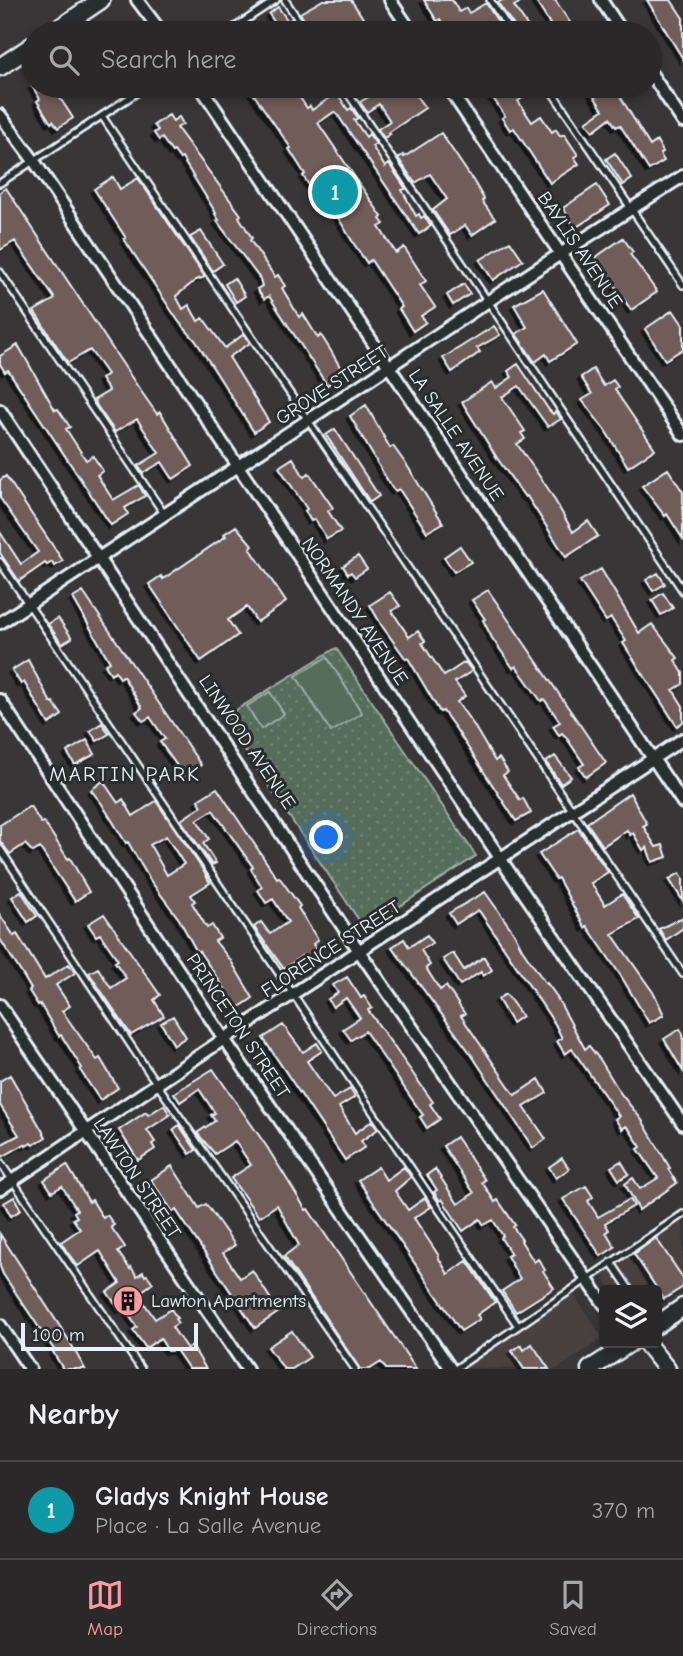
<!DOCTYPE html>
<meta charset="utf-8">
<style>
:root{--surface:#2a2829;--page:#363435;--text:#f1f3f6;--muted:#a5a6a8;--line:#464446;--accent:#ff9aa2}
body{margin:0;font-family:"Comic Neue",sans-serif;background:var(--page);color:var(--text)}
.controls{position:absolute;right:21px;bottom:21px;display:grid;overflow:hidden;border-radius:7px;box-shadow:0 4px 10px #0003}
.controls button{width:63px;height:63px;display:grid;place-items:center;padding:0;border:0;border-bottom:2px solid var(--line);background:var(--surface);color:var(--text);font:35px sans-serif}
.scale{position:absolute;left:21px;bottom:18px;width:177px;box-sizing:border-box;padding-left:7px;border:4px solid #e8f1f8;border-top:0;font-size:19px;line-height:24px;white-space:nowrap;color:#e8f1f8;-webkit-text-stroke:5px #2a2d2e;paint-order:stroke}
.you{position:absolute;left:327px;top:838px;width:24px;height:24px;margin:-18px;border:5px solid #fff;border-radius:50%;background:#1a73e8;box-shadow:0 0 0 10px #1a73e833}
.badge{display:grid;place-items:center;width:46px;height:46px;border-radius:50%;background:var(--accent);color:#fff;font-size:23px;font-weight:700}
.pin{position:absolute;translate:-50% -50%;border:4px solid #fff;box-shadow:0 2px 7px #0006}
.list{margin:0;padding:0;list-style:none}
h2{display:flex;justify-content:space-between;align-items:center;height:91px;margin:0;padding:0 28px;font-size:30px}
h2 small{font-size:23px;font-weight:400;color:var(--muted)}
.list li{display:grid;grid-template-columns:46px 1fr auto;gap:21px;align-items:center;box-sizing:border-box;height:98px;padding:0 28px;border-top:2px solid var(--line)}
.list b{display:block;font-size:26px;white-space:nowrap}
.list p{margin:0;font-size:23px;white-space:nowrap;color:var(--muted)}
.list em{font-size:23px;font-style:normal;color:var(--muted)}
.icon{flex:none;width:38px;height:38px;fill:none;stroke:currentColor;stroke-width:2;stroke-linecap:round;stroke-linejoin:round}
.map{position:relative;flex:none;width:683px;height:1369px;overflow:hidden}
.search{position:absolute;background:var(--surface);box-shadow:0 4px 10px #0003;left:21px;right:21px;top:21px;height:77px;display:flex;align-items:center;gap:18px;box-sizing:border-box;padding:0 24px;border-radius:38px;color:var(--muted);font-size:26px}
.sheet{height:189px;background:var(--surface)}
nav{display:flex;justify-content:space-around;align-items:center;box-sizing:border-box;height:98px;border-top:2px solid var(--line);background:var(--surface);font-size:19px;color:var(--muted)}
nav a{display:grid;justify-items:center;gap:4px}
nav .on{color:var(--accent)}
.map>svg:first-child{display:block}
.built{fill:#484141}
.grass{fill:url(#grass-dots);stroke:#9eafa9;stroke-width:2}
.park{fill:#556d5a;stroke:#9eafa9;stroke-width:2}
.building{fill:#6f5c59;stroke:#e8f1f8;stroke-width:2;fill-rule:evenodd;filter:url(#shadow)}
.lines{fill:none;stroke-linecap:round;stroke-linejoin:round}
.lane-casing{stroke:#e8f1f8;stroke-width:10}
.street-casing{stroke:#e8f1f8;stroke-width:16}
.secondary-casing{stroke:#e8f1f8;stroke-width:21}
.lane{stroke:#2a2d2e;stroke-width:5}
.street{stroke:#2a2d2e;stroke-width:10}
.secondary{stroke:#2a2d2e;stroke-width:16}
.labels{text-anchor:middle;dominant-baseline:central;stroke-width:6;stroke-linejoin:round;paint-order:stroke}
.street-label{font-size:19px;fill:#e8f1f8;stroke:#2a2d2e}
.poi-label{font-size:19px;fill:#e8f1f8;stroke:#2a2d2e;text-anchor:start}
.neighbourhood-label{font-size:21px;letter-spacing:2px;fill:#e8f1f8;stroke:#2a2d2e}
</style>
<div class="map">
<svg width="683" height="1369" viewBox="0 0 683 1369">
<defs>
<pattern id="grass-dots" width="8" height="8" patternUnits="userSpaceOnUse" patternTransform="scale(1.75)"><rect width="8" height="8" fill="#556d5a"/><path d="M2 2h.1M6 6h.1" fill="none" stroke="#6d8272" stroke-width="1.8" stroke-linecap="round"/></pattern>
<filter id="shadow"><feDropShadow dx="-3.5" dy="3.5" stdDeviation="0" flood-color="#0009"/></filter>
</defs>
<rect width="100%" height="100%" fill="#383637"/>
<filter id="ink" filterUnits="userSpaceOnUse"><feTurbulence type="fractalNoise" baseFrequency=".0143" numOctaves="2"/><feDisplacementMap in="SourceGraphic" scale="14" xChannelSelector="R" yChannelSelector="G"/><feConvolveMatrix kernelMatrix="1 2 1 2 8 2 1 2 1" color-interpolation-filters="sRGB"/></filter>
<g filter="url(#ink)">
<!-- built -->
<path class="built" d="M683,1221V1285L657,1302V1290H612L602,1275Z
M573,1294L603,1338L557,1369L464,1368Z"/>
<!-- grass -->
<path class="grass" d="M336,648L476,856L365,929L223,718Z"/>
<!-- park -->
<path class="park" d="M327,657L362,713L331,732L296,676Z
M270,692L284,714L261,729L247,706Z"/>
<!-- building -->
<path class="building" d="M323,0H351L373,33H312L300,13Z
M424,0H452L459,12L466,8L469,13L486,3L500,25L487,33H450L440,19L437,21Z
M502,0H524L514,6L532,33H519L498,3Z
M535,0H555L577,33H536L550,24Z
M647,0H671L683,18V59Z
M278,7L288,21L291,19L301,33H282L269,14Z
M32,86H78L60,98L73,118L58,128L53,121L51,123L37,101L40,99Z
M248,86H292L307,108L310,106L312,110L337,93L348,110L351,108L358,118L354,120L366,137L369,134L376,144L372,146L385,167L389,164L406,189L402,190L416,216L419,214L421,218L424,216L431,226L419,234L337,114L334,112L318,123L382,217L380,219L384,224L379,227L396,253L404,247L426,281L420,285L435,307L421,316L426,322L413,331L399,309L402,307L371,260L367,263L354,244L316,181L309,185L303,176L305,174L289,149L291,148Z
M387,86H409L425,108L388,133L390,134L384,138L378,129L390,121L379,104L367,112L360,102Z
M485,86H541L518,101L532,122L541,116L552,132L556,129L560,136L564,134L578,155L574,157L579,164L550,183L514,128L510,130L502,118L505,116Z
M597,86H614L650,146L657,141L663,152L660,154L664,161L649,170L620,125L616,127L610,118L593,131L586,122L603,110L590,90Z
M169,115L173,121L179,117L183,124L177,128L241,215L239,217L252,238L250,240L275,277L278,275L285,286L282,288L299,317L303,314L318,338L321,335L331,351L344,374L327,385L269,296L264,299L257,289L262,286L260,279L217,221L219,220L215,214L216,213L182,158L180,159L174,151L172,152L162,138L159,140L154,133L158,130L154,125Z
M441,133L474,182L484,199L482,201L495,219L472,235L465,225L450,235L433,210L447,199L430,174L415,183L398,158L403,155L404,157Z
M615,153L632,179L623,185L606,159Z
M113,177L120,189L138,178L205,277L196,280L176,296L183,309L189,305L198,321L203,318L225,348L244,334L250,343L229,357L269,422L254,432L196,341L179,322L124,239L126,238L94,189Z
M597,185L610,205L575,228L563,208Z
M6,188L138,387L157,414L160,412L193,466L173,479L162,462L143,473L138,466L159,453L137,419L115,432L97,406L94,400L109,391L101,379L107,374L90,350L68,363L34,311L55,299L15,241L0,250V192Z
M201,231L223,264L213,271L190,237Z
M623,238L633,252L630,254L657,292L631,310L596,257Z
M510,241L523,260L493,280L480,260Z
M234,278L245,296L236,302L225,284Z
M464,284L470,294L453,305L447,295Z
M543,289L577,344L550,361L546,354L535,362L516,334L527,327L514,305Z
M673,310L683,325V349L665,360L645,329Z
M494,326L500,335L477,348L480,352L452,372L443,358Z
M18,345L55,410L58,409L70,427L66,429L86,460L93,456L103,471L97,475L113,500L139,485L145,496L125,508L128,514L111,525L8,370L5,372L0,364V356Z
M518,364L549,410L553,414L556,411L561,419L548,427L519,386L502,397L525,431L521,433L525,439L517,444L549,490L573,532L588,521L598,536L566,557L527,496L525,497L497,458L462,402L492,382L496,388L512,377L508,371Z
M593,369L604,386L613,380L618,387L615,389L619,396L655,449L628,467L605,430L582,400L592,394L581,377Z
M366,405L390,448L393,446L408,467L443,523L427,532L399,489L395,491L392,488L350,416Z
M335,429L379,496L370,502L326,435Z
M293,458L304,477L309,473L333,508L328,511L341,531L327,539L315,519L311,521L305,511L307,509L279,467Z
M668,469L683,492V539L667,514L665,516L642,486Z
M6,476L63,561L55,566L52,562L47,565L45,563L19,581L0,553V532L21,564L38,552L0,498V480Z
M236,526L253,546L250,548L286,602L257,622L247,607L228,620L238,635L201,661L149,584L161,576L163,579L226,536L224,534Z
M460,546L471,562L454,572L444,557Z
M358,556L367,569L355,577L351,572L348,574L343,566Z
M601,569L639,633L652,624L678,658L675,660L683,673V684L673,690L683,706V722L677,726L623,643L626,641L611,618L606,621L580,581Z
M658,573L665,584L653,591L646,580Z
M488,590L606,763L586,777L579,767L584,764L566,737L562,733L559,735L553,726L560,722L544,699L541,701L516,666L513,668L492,638L483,620L485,619L472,600Z
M83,592L201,765L185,777L160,742L165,739L150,717L143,721L136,712L142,708L123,676L120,678L115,671L111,674L105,665L110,662L73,598Z
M390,592L400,606L392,611L409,637L418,631L425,641L422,643L444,676L465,662L472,671L455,682L465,696L457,702L473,724L495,761L499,758L508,772L503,775L520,800L523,798L531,813L516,821L456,729L443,711L440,712L408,658L406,659L382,626L370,605Z
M663,593L673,608L661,615L652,600Z
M58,618L72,638L62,644L48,624Z
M28,660L51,703L53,702L62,715L49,724L24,682L21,684L12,670Z
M102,723L109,734L97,741L90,731Z
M87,740L95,754L75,765L67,752Z
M555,756L571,777L561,784L546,762Z
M103,781L118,803L123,799L133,816L156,801L203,870L210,883L191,895L195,901L192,903L207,928L212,925L220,938L215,941L231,961L253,998L238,1008L199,951L197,952L179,919L150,880L128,842L126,843L102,804L91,790ZM166,836L184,864L167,875L150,845Z
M217,788L277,878L279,877L300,906L298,908L318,940L313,944L319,954L306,962L302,956L284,969L254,927L261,922L270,934L288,922L273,899L266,903L258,890L262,887L251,869L253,867L213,810L197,820L209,839L203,843L216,863L212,865L181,820L202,806L198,800Z
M630,793L647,824L643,826L656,847L663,845L667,857L652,862L647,847L643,850L633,833L630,835L627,830L603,846L587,823Z
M30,806L41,823L44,822L68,859L70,858L89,892L75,901L40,848L33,852L25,844L10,854L0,841V825Z
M578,829L608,872L591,883L605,905L622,894L639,919L612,934L655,995L664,1015L649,1023L621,976L587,926L585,928L558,878L556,879L539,854Z
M680,873L683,878V901L669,879Z
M21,891L37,916L28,922L12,897Z
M485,892L514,933L522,949L546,984L547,983L555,994L585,1049L589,1046L601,1061L621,1094L642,1120L670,1168L668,1169L677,1183L639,1210L625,1184L633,1178L640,1189L658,1178L638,1149L641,1147L629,1129L626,1126L622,1129L615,1119L619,1116L572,1049L565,1054L557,1041L562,1038L555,1024L480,912L478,910L456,924L449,913Z
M104,914L160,995L154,1000L164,1016L131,1035L89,973L98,968L111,988L126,978L115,962L118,960L100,934L96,936L88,924Z
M0,915L14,936L17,934L45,979L69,964L75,973L56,985L70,1006L62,1011L97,1060L100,1058L118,1088L100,1100L80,1070L82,1068L61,1035L59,1036L40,1004L38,1005L29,991L31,989L24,977L0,939Z
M683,917V928L666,940L659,929Z
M427,935L432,943L421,950L430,965L426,968L440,990L446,986L465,1014L461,1016L515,1095L539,1079L547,1093L524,1107L546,1139L533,1148L471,1054L392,947L404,939L409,947Z
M453,953L464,970L484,957L492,970L483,976L481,972L460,985L443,959Z
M347,977L361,998L364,996L372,1008L368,1010L433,1102L430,1104L440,1119L427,1128L420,1117L423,1115L365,1031L351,1040L343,1029L360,1018L346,998L333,1007L328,999L338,993L333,985Z
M506,994L522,1016L512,1023L498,999Z
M173,1016L186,1037L174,1045L161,1023Z
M283,1025L303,1052L317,1043L322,1051L307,1061L333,1099L350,1089L355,1097L339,1107L355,1133L372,1121L378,1129L361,1141L365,1147L345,1160L263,1038Z
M680,1029L683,1034V1071L664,1039Z
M213,1069L267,1147L306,1210L308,1209L416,1369H386L381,1362L370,1369H360L284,1256L299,1245L277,1205L259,1217L231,1178L251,1165L235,1141L215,1154L197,1133L215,1121L211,1115L215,1113L199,1089L180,1102L174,1093Z
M10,1075L46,1137L33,1145L31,1143L26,1146L25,1144L2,1157L0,1145L19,1135L0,1105V1081Z
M164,1105L170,1115L147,1130L155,1142L152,1144L155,1149L138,1160L119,1130L146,1112L148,1115Z
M179,1125L196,1150L190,1154L173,1130Z
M456,1137L485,1180L482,1182L495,1202L498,1200L515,1225L513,1227L522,1240L521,1241L534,1262L538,1259L545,1270L543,1271L554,1288L516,1312L502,1291L520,1279L507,1256L511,1254L501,1238L503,1236L493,1220L484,1225L480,1219L463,1231L442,1199L440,1201L434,1192L437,1190L427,1175L435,1169L458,1204L474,1193L443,1146Z
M562,1158L569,1169L556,1178L549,1167Z
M621,1161L629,1174L619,1180L611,1167Z
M67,1165L89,1202L92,1200L103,1218L107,1215L114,1225L111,1227L125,1247L118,1252L130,1269L131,1267L137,1276L143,1272L145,1276L147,1275L153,1283L138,1294L155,1319L171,1309L177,1318L175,1319L178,1323L172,1327L187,1349L192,1346L206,1369H189L176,1350L168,1351L160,1338L146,1348L133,1330L137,1327L124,1308L120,1310L107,1292L120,1283L100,1251L78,1266L67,1252L61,1242L80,1229L73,1219L77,1217L74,1212L77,1210L62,1186L52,1192L44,1180Z
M172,1166L199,1208L206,1204L235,1245L223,1253L240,1278L252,1270L279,1312L255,1328L176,1210L173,1212L151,1180Z
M378,1167L386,1180L404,1167L411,1177L395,1191L408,1210L425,1198L431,1207L414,1218L439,1256L438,1257L448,1274L467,1261L495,1302L477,1315L480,1319L461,1331L358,1180Z
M586,1186L593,1197L588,1201L598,1217L630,1199L634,1206L605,1223L609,1230L606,1232L615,1247L601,1256L563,1199Z
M14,1197L21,1210L11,1216L4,1203Z
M0,1234L70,1342L85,1369H63L53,1352L55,1351L3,1274L0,1266Z
M656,1238L683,1278V1287L664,1299L634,1254Z
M292,1331L310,1357L292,1369H284L268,1347Z
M532,1344L549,1369H524L512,1351L521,1345L524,1350Z"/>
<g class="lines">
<!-- lane casing -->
<g class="lane-casing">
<path id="lane" d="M285,0L307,33
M490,0L512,33
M226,33L276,0
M343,86L683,591
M548,86L683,285
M102,116L683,974
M0,183L147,86
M0,272L165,515
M0,562L518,1326
M0,849L150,1074L355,1369
M0,1162L141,1369
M611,1262L630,1290
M455,1369L683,1214"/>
</g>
<!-- street casing -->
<g class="street-casing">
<path id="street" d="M137,0L162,33
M390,0L412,33
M601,0L623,33
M650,72L683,122
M200,86L683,803
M447,86L683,435
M0,115L34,161L508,870L683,1124
M0,410L359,951L604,1304
M0,623L540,267L683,176
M0,700L224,1039L451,1369
M0,1005L247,1369
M0,1189L224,1039L683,739
M0,1325L30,1369"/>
</g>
<!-- secondary casing -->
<g class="secondary-casing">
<path id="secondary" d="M52,33L101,0
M0,67L33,45
M657,1325L683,1307
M646,1343L667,1369
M590,1369L630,1343"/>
</g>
<!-- lane -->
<use href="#lane" class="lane"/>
<!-- street -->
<use href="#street" class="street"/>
<!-- secondary -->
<use href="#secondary" class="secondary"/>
</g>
</g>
<!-- icons -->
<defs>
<g id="building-disc" transform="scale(1.575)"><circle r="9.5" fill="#ff9aa2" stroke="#2a2d2e"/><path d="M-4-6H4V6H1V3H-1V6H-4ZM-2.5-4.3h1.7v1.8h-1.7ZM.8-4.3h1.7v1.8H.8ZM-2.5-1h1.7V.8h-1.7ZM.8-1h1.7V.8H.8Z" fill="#111"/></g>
</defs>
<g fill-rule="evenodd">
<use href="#building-disc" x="128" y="1301"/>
</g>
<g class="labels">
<!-- street labels -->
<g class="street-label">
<text transform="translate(580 250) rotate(56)">BAYLIS AVENUE</text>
<text transform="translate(332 385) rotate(-33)">GROVE STREET</text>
<text transform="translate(456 435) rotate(56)">LA SALLE AVENUE</text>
<text transform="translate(355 611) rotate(56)">NORMANDY AVENUE</text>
<text transform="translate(247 742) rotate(56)">LINWOOD AVENUE</text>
<text transform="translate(331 949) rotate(-33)">FLORENCE STREET</text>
<text transform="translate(238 1026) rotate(56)">PRINCETON STREET</text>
<text transform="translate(137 1178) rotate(56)">LAWTON STREET</text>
</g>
<!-- poi labels -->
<g class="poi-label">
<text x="151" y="1301">Lawton Apartments</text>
</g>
<!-- neighbourhood labels -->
<g class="neighbourhood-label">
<text x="125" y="774">MARTIN PARK</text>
</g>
</g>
</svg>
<div class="controls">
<button><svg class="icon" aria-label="layers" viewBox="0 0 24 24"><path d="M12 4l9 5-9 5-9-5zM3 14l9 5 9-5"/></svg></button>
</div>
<div class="scale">100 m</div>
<div class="you"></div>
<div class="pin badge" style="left:335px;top:192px;background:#0f9aa8">1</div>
<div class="search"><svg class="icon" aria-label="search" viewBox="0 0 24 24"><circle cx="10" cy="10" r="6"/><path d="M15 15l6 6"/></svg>Search here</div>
</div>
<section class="sheet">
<h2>Nearby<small></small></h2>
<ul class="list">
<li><span class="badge" style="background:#0f9aa8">1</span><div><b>Gladys Knight House</b><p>Place · La Salle Avenue</p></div><em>370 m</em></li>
</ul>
</section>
<nav>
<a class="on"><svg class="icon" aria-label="map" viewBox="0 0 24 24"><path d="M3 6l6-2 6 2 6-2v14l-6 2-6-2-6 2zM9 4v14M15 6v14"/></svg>Map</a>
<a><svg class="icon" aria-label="directions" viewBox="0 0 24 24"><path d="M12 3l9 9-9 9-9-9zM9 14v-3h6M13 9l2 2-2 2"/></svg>Directions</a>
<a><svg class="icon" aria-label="saved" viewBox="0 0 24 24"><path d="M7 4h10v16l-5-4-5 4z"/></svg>Saved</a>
</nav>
